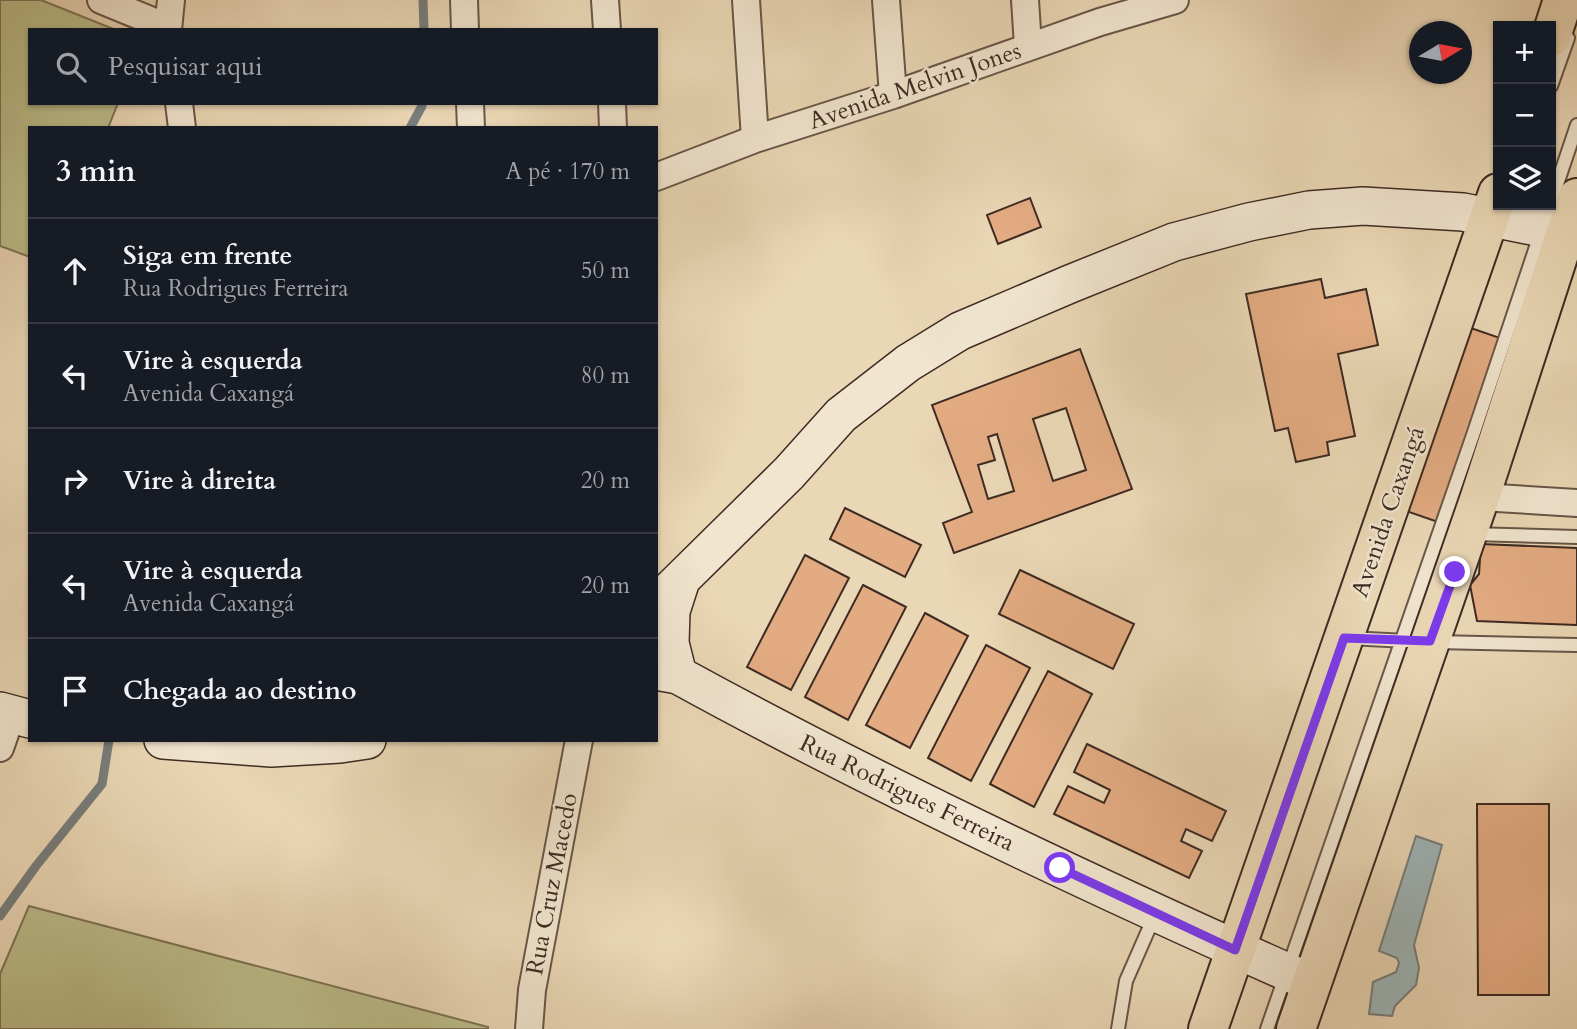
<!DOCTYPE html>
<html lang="pt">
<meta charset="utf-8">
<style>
:root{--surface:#171b24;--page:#242831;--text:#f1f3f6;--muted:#9ea1a6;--line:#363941}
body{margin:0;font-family:Cardo,serif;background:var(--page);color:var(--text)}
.controls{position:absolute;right:21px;top:21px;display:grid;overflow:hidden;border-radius:0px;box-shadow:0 2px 5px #0004}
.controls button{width:63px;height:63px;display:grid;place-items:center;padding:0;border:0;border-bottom:2px solid var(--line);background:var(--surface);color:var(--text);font:35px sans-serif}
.compass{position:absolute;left:1409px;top:21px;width:63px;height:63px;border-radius:50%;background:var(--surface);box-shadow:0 2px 5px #0004;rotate:80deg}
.stop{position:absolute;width:21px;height:21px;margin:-16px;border:5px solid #7c3aed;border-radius:50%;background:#fff}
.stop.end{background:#7c3aed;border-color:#fff;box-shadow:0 2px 7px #0008}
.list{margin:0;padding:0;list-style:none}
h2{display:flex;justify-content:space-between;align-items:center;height:91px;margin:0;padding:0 28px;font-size:30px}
h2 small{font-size:23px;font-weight:400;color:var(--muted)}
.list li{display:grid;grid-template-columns:46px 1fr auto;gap:21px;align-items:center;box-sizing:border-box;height:105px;padding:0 28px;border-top:2px solid var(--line)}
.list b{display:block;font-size:26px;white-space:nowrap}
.list p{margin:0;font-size:23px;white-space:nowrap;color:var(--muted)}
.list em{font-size:23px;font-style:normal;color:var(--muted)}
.icon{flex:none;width:38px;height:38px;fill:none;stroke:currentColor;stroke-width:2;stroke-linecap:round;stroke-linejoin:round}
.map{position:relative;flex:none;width:1577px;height:1029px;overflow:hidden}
.search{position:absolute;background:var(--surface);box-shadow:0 2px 5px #0004;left:28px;top:28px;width:630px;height:77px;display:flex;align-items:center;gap:18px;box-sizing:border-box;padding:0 24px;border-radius:0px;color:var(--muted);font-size:26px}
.panel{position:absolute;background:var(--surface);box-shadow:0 2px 5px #0004;left:28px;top:126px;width:630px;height:616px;border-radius:0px}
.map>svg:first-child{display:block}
.green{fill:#bcbd8a;stroke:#7d7456;stroke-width:2}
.water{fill:#9eb6b9;stroke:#787e7d;stroke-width:2}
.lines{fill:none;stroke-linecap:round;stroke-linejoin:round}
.stream{stroke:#787e7d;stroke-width:9}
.building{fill:#e3ab82;stroke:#3e2b23;stroke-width:2;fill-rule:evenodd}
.lane-casing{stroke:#695648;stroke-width:16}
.street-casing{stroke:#695648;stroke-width:30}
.secondary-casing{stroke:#3e2b23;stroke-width:40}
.primary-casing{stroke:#3e2b23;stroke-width:42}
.lane{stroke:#f1e5cf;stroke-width:12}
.street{stroke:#f1e5cf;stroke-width:26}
.secondary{stroke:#f1e5cf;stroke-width:37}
.primary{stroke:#ead7b5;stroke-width:38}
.route{stroke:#7c3aed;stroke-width:9}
.labels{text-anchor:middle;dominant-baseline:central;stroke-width:5;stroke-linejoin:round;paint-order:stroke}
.street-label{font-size:24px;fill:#3e2b23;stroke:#f1e5cf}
</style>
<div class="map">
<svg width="1577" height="1029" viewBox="0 0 1577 1029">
<rect width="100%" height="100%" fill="#ead7b5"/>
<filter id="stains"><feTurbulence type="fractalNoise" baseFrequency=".00286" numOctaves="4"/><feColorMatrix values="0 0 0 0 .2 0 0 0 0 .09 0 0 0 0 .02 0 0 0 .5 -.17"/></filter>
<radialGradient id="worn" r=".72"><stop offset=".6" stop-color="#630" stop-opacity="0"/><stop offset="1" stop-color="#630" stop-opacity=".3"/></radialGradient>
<!-- green -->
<path class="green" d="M0,0H41L116,30H30V103H118L108,128H30V257L0,246Z
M29,906L488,1027V1029H0V974Z"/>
<!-- water -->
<path class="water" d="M1416,836L1442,845L1414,945L1419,968L1416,985L1395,1006L1392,1016L1369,1014L1373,982L1396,972L1399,963L1397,958L1379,951Z"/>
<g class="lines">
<!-- stream -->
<path class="stream" d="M423,0L424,30
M410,128L422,106V103
M0,916L36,866L102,784L109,740"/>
</g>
<!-- building -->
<path class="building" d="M1030,198L1041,227L998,244L987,215Z
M1321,279L1325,298L1366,289L1378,345L1338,354L1355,436L1327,442L1329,455L1296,462L1288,428L1275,431L1246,294Z
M1468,327L1500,338L1438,522L1406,511Z
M1080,349L1132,489L954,553L943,523L972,512L932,405ZM1066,408L1086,470L1053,481L1033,419ZM997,434L1014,491L988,499L978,465L995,460L988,437Z
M845,508L921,545L905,577L830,539Z
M1481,544L1577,548V625L1477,621L1470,585L1479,574Z
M805,555L849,578L791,690L747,667Z
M1020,570L1134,624L1113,669L999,614Z
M863,585L906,607L848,720L805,697Z
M925,613L968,636L910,748L866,725Z
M986,645L1030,668L971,781L928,758Z
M1048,671L1092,694L1034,807L990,784Z
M1087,744L1226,811L1212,841L1186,829L1181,841L1202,851L1189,878L1054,814L1068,786L1104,803L1110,790L1074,772Z
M1477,804H1549V995H1478Z"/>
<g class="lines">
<!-- lane casing -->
<g class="lane-casing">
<path id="lane" d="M1551,86L1568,38
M1551,202L1577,125
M1472,534L1577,537
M1348,638L1407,641
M1435,642L1577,645
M1118,1029L1126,981L1154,917
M1267,1029L1473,435L1550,205"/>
</g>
<!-- street casing -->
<g class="street-casing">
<path id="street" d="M101,0L167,27
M464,0L465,30
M605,0L607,30
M746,0L755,139
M886,0L893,95
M1025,0L1028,46
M168,30L171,0
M179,103L182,128
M470,103L471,128
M612,103L613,128
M656,177L755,139L893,95L1100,22L1175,0
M1480,497L1577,503
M0,748L12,714
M529,1029L532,990L579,740"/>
</g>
<!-- secondary casing -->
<g class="secondary-casing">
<path id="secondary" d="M656,604L789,473L841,415L908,363L960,331L1070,284L1174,242L1249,222L1309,210L1363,206L1463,212L1566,233
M656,671L678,675C884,788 1097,888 1312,983
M678,675L670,643L671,611L681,580
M0,711L30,719
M163,740L271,748L340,744L367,740"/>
</g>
<!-- primary casing -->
<g class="primary-casing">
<path id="primary" d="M1551,37L1563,0
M1208,1029L1498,193
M1296,1029L1480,497L1577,198"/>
</g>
<!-- lane -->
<use href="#lane" class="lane"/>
<!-- street -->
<use href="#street" class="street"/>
<!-- secondary -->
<use href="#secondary" class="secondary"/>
<!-- primary -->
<use href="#primary" class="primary"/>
</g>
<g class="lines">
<!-- route -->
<path class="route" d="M1060,868L1235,950L1344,638L1430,641L1455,572"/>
</g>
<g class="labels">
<!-- street labels -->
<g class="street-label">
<text transform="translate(915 86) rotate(-19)">Avenida Melvin Jones</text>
<text transform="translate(1388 512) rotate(-71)">Avenida Caxangá</text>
<text transform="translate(907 793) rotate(26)">Rua Rodrigues Ferreira</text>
<text transform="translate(552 884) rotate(-79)">Rua Cruz Macedo</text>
</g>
</g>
<rect width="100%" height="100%" filter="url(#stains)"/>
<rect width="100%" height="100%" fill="url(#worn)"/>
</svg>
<div class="controls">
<button>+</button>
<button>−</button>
<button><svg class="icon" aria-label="layers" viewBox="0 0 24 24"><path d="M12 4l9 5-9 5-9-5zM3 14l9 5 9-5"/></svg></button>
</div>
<svg class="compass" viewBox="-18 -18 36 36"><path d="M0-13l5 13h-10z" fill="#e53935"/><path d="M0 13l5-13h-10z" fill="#9ea1a6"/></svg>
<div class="stop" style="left:1060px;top:868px"></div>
<div class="stop end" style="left:1455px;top:572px"></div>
<div class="search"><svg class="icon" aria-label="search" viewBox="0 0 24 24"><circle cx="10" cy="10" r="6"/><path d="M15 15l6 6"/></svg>Pesquisar aqui</div>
<section class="panel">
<h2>3 min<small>A pé · 170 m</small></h2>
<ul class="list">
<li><svg class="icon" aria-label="ahead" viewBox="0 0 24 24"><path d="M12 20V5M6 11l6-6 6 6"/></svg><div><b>Siga em frente</b><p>Rua Rodrigues Ferreira</p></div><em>50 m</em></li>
<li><svg class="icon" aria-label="left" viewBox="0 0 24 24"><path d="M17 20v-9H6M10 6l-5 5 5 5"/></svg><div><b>Vire à esquerda</b><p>Avenida Caxangá</p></div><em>80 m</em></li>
<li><svg class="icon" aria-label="right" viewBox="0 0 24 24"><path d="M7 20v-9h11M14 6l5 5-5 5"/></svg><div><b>Vire à direita</b></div><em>20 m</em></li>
<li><svg class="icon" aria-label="left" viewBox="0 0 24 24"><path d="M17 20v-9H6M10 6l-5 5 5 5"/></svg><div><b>Vire à esquerda</b><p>Avenida Caxangá</p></div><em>20 m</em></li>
<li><svg class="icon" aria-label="arrive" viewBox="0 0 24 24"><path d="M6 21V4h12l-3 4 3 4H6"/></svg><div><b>Chegada ao destino</b></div></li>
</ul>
</section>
</div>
